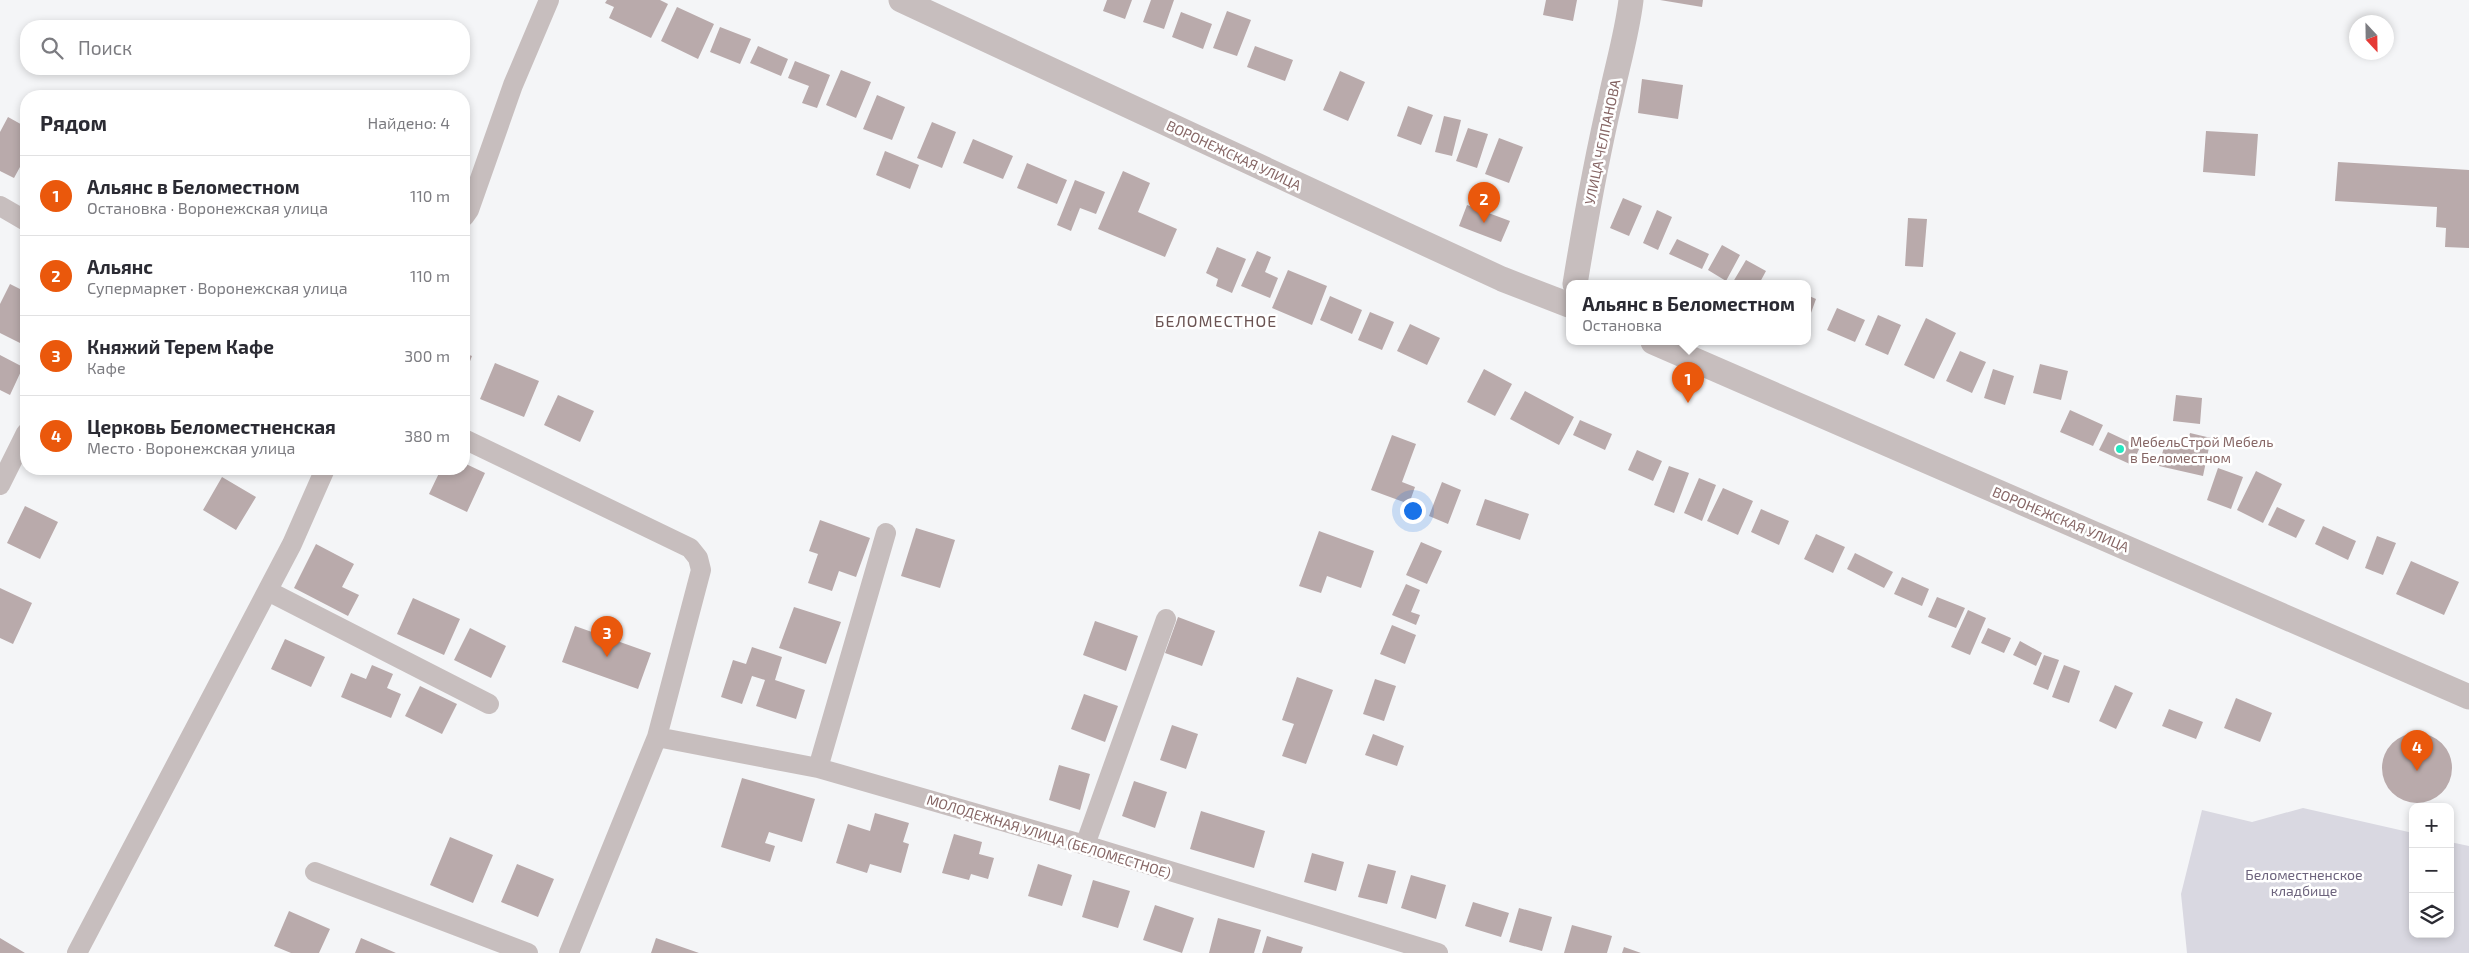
<!DOCTYPE html>
<html lang="ru">
<meta charset="utf-8">
<style>
:root{--surface:#fff;--page:#f2f2f3;--text:#2b2b33;--muted:#7c7c81;--line:#e1e1e2;--accent:#ea580c}
body{margin:0;font-family:"Exo 2",sans-serif;background:var(--page);color:var(--text)}
.controls{position:absolute;right:15px;bottom:15px;display:grid;overflow:hidden;border-radius:10px;box-shadow:0 2px 8px #0003}
.controls button{width:45px;height:45px;display:grid;place-items:center;padding:0;border:0;border-bottom:1px solid var(--line);background:var(--surface);color:var(--text);font:25px sans-serif}
.compass{position:absolute;left:2349px;top:15px;width:45px;height:45px;border-radius:50%;background:var(--surface);box-shadow:0 2px 8px #0003;rotate:158deg}
.you{position:absolute;left:1412px;top:510px;width:18px;height:18px;margin:-12px;border:4px solid #fff;border-radius:50%;background:#1a73e8;box-shadow:0 0 0 8px #1a73e833}
.badge{display:grid;place-items:center;width:32px;height:32px;border-radius:50%;background:var(--accent);color:#fff;font-size:16px;font-weight:700}
.pin{position:absolute;translate:-50% -41px;filter:drop-shadow(0 1px 2px #0008)}
.pin::after{content:'';position:absolute;top:26px;width:18px;height:15px;background:inherit;clip-path:polygon(0 0,100% 0,50% 100%)}
.popup{position:absolute;left:1566px;top:280px;width:245px;height:65px;box-sizing:border-box;display:grid;place-content:center;border-radius:10px;background:var(--surface);filter:drop-shadow(0 1px 4px #0005);font-size:16px;white-space:nowrap;color:var(--muted)}
.popup b{font-size:19px;color:var(--text)}
.popup::after{content:'';position:absolute;left:50%;top:100%;margin-left:-10px;border:10px solid transparent;border-top-color:var(--surface)}
.list{margin:0;padding:0;list-style:none}
h2{display:flex;justify-content:space-between;align-items:center;height:65px;margin:0;padding:0 20px;font-size:21px}
h2 small{font-size:16px;font-weight:400;color:var(--muted)}
.list li{display:grid;grid-template-columns:32px 1fr auto;gap:15px;align-items:center;box-sizing:border-box;height:80px;padding:0 20px;border-top:1px solid var(--line)}
.list b{display:block;font-size:19px;white-space:nowrap}
.list p{margin:0;font-size:16px;white-space:nowrap;color:var(--muted)}
.list em{font-size:16px;font-style:normal;color:var(--muted)}
.icon{flex:none;width:28px;height:28px;fill:none;stroke:currentColor;stroke-width:2;stroke-linecap:round;stroke-linejoin:round}
.map{position:relative;flex:none;width:2469px;height:953px;overflow:hidden}
.search{position:absolute;background:var(--surface);box-shadow:0 2px 8px #0003;left:20px;top:20px;width:450px;height:55px;display:flex;align-items:center;gap:12px;box-sizing:border-box;padding:0 18px;border-radius:20px;color:var(--muted);font-size:19px}
.panel{position:absolute;background:var(--surface);box-shadow:0 2px 8px #0003;left:20px;top:90px;width:450px;height:385px;border-radius:20px}
.map>svg:first-child{display:block}
.green{fill:#d9d8e1}
.building{fill:#b9aaab}
.lines{fill:none;stroke-linecap:round;stroke-linejoin:round}
.minor{stroke:#c7bebe;stroke-width:20}
.tertiary{stroke:#c7bebe;stroke-width:25}
.poi-dot{fill:#23e8c1;stroke:#fff;stroke-width:2}
.labels{text-anchor:middle;dominant-baseline:central;stroke-width:5;stroke-linejoin:round;paint-order:stroke}
.street-label{font-size:14px;fill:#866665;stroke:#fff}
.poi-label{font-size:14px;fill:#866665;stroke:#fff;text-anchor:start}
.park-label{font-size:14px;fill:#6d647d;stroke:#fff}
.quarter-label{font-size:16px;letter-spacing:1px;fill:#6b5453;stroke:#fff}
</style>
<div class="map">
<svg width="2469" height="953" viewBox="0 0 2469 953">
<rect width="100%" height="100%" fill="#f4f5f7"/>
<!-- green -->
<path class="green" d="M2303,808L2413,833V934H2450V842L2469,846V953H2187L2181,894L2202,810L2252,822Z"/>
<!-- building -->
<path class="building" d="M607,0H660L668,4L651,38L609,18L614,7L605,3Z
M1107,0H1132L1125,19L1103,11Z
M1151,0H1174L1164,29L1143,22Z
M1546,0H1577L1573,21L1543,15Z
M1660,0H1703L1702,7Z
M677,7L714,24L698,59L661,41Z
M1227,11L1251,20L1237,56L1213,48Z
M1181,12L1212,24L1203,49L1172,37Z
M720,27L751,39L740,64L710,52Z
M758,46L788,59L781,76L750,63Z
M1255,46L1293,60L1285,81L1247,67Z
M795,61L830,75L817,108L802,103L809,86L788,78Z
M841,70L871,82L856,118L826,105Z
M1340,71L1365,82L1348,121L1323,110Z
M1642,79L1683,85L1678,119L1638,113Z
M877,95L905,107L892,140L863,129Z
M1408,106L1433,115L1421,145L1397,136Z
M1444,116L1461,120L1452,156L1435,152Z
M8,117L26,127V156L14,178L0,171V132Z
M932,122L956,132L942,168L917,158Z
M1468,128L1488,134L1477,168L1456,161Z
M2206,131L2258,134L2255,176L2203,172Z
M1499,138L1523,147L1509,183L1485,174Z
M973,139L1013,156L1003,179L963,163Z
M885,151L919,165L910,189L876,175Z
M2338,162L2469,170V248L2445,247L2446,228L2436,227L2437,207L2335,201Z
M1027,163L1067,180L1057,204L1017,188Z
M1123,171L1150,183L1138,212L1177,229L1165,257L1098,229Z
M1075,180L1105,192L1096,214L1080,208L1071,231L1057,225Z
M1623,198L1642,206L1629,236L1610,228Z
M1467,205L1510,221L1501,242L1459,226Z
M1657,210L1672,217L1658,250L1643,243Z
M1908,218L1927,219L1923,267L1905,266Z
M1677,239L1709,254L1702,269L1669,254Z
M1722,245L1740,255L1726,281L1708,270Z
M1217,247L1246,259L1232,293L1216,286L1218,279L1206,273Z
M1257,251L1271,257L1265,272L1278,278L1270,298L1241,286Z
M1746,260L1766,271L1759,284L1733,282Z
M1288,270L1327,286L1312,325L1272,308Z
M10,284L26,292V346L0,333V304Z
M1807,295L1816,299L1807,324Z
M1330,296L1362,310L1352,334L1320,320Z
M1837,308L1865,320L1855,342L1827,330Z
M1370,312L1394,322L1382,350L1358,340Z
M1878,315L1901,325L1888,355L1865,345Z
M1926,318L1956,333L1934,379L1904,365Z
M1410,324L1440,338L1427,365L1397,351Z
M1960,351L1986,362L1972,393L1946,381Z
M464,353L472,356L464,377Z
M0,355L23,367L10,395L0,390Z
M495,363L539,381L524,417L480,399Z
M2040,364L2068,371L2061,400L2033,393Z
M1484,369L1512,384L1495,416L1467,402Z
M1993,369L2014,376L2005,405L1984,398Z
M1525,391L1574,417L1559,445L1510,419Z
M558,395L594,411L580,442L544,425Z
M2176,395L2202,398L2200,424L2173,421Z
M2070,410L2103,425L2093,446L2060,432Z
M1580,420L1612,434L1605,450L1573,435Z
M2108,432L2140,447L2132,465L2099,450Z
M2190,433L2211,438L2203,476L2159,466L2165,443L2186,448Z
M1392,435L1416,444L1402,482L1415,487L1409,504L1371,490Z
M1637,450L1662,461L1653,481L1628,470Z
M464,463L485,473L467,512L429,494L441,469H464Z
M1669,466L1689,473L1674,513L1654,505Z
M2218,468L2243,477L2231,509L2207,500Z
M2256,471L2282,484L2263,523L2237,510Z
M222,477L256,497L236,530L203,510Z
M1699,478L1716,485L1702,521L1684,513Z
M1442,482L1461,490L1448,524L1429,516Z
M1723,488L1753,501L1738,535L1707,521Z
M1485,499L1529,514L1520,540L1476,525Z
M25,506L58,522L40,559L7,543Z
M2277,507L2305,520L2296,538L2268,525Z
M1761,509L1789,521L1779,545L1751,532Z
M820,520L870,538L856,577L839,571L832,591L808,583L818,554L809,551Z
M2323,526L2356,541L2348,560L2315,544Z
M916,528L955,540L940,588L901,576Z
M1319,531L1374,551L1361,588L1327,576L1321,593L1299,586Z
M1816,534L1845,547L1833,573L1804,559Z
M2377,536L2396,543L2383,575L2365,568Z
M1421,542L1442,551L1427,584L1406,575Z
M316,544L354,564L342,587L359,595L348,616L294,588Z
M1855,553L1893,572L1884,588L1847,569Z
M2411,561L2459,582L2444,615L2396,594Z
M1902,577L1929,589L1922,606L1894,594Z
M1406,584L1420,590L1411,612L1420,615L1416,625L1392,615Z
M0,588L32,603L13,644L0,638Z
M1937,597L1965,608L1956,628L1928,617Z
M413,598L460,619L444,655L397,634Z
M794,607L841,622L826,664L779,648Z
M1968,610L1986,618L1970,655L1951,647Z
M1178,617L1215,631L1202,666L1165,653Z
M1095,621L1138,636L1126,671L1083,655Z
M1392,625L1416,635L1405,664L1380,654Z
M575,626L651,653L638,689L562,662Z
M470,628L506,646L491,678L454,660Z
M1988,628L2011,638L2004,653L1981,643Z
M285,639L325,657L311,687L271,669Z
M2020,641L2042,653L2036,666L2013,655Z
M752,647L782,657L775,680L805,690L796,719L756,706L765,680L752,676L742,704L721,697L733,660L746,664Z
M2044,655L2059,660L2048,690L2033,684Z
M372,665L393,674L387,688L401,694L391,718L341,697L351,673L366,679Z
M2064,665L2080,671L2069,703L2052,697Z
M1297,677L1333,690L1306,764L1282,756L1294,724L1282,720Z
M1375,679L1396,686L1384,721L1363,714Z
M2115,685L2133,693L2116,729L2099,721Z
M420,686L457,704L442,734L405,716Z
M1084,694L1118,706L1105,742L1071,729Z
M2236,698L2272,713L2260,742L2224,728Z
M2169,709L2203,722L2196,739L2162,726Z
M1172,725L1198,734L1186,769L1160,760Z
M2382 768a35 35 0 1 1 70 0a35 35 0 1 1-70 0Z
M1373,734L1404,746L1397,766L1365,755Z
M1059,765L1090,774L1080,810L1049,800Z
M742,778L815,799L802,842L769,832L765,843L775,846L770,862L721,847Z
M1134,781L1167,792L1155,828L1122,816Z
M1201,811L1265,831L1254,868L1190,849Z
M875,813L909,823L903,842L909,844L901,873L870,864L867,873L836,863L848,824L870,831Z
M954,834L982,842L979,854L994,858L988,879L971,874L969,880L942,873Z
M450,837L493,855L473,903L430,885Z
M1312,853L1344,862L1336,891L1304,882Z
M517,864L554,879L538,917L501,902Z
M1038,864L1072,875L1062,906L1028,896Z
M1368,864L1396,871L1387,904L1358,897Z
M1411,875L1446,885L1436,919L1401,908Z
M1093,880L1130,891L1118,928L1082,917Z
M1473,902L1509,913L1501,937L1465,926Z
M1155,905L1194,918L1182,953L1143,940Z
M1519,908L1552,917L1542,951L1509,942Z
M289,911L330,929L319,953H291L274,946Z
M1218,918L1261,930L1254,953H1209Z
M1572,925L1612,936L1607,953H1564Z
M1267,936L1303,947L1301,953H1262Z
M0,938L25,953H0Z
M361,938L396,953H355Z
M656,938L699,953H651Z
M1624,947L1641,953H1622Z"/>
<g class="lines">
<!-- minor -->
<path class="minor" d="M0,206L26,221
M464,217L469,210L513,85L549,0
M464,439L690,548L698,558L701,570L657,737L569,953
M0,485L26,433
M268,591L489,704
M657,737L818,768L1085,845L1438,953
M818,768L886,533
M1085,845L1166,619
M315,872L528,953
M77,953L292,544L325,469"/>
<!-- tertiary -->
<path class="tertiary" d="M901,0L1409,236L1502,279L1569,305
M1575,284C1585,223 1596,161 1610,101C1617,67 1627,34 1631,0
M1653,342L2469,697"/>
</g>
<!-- markers -->
<circle class="poi-dot" cx="2120" cy="449" r="5"/>
<g class="labels">
<!-- street labels -->
<g class="street-label">
<text transform="translate(1602 142) rotate(-78)">УЛИЦА ЧЕЛПАНОВА</text>
<text transform="translate(1234 155) rotate(25)">ВОРОНЕЖСКАЯ УЛИЦА</text>
<text transform="translate(2061 519) rotate(23)">ВОРОНЕЖСКАЯ УЛИЦА</text>
<text transform="translate(1049 836) rotate(17)">МОЛОДЕЖНАЯ УЛИЦА (БЕЛОМЕСТНОЕ)</text>
</g>
<!-- poi labels -->
<g class="poi-label">
<text x="2130" y="441">МебельСтрой Мебель<tspan x="2130" dy="16">в Беломестном</tspan></text>
</g>
<!-- park labels -->
<g class="park-label">
<text x="2304" y="874">Беломестненское<tspan x="2304" dy="16">кладбище</tspan></text>
</g>
<!-- quarter labels -->
<g class="quarter-label">
<text x="1216" y="320">БЕЛОМЕСТНОЕ</text>
</g>
</g>
</svg>
<div class="controls">
<button>+</button>
<button>−</button>
<button><svg class="icon" aria-label="layers" viewBox="0 0 24 24"><path d="M12 4l9 5-9 5-9-5zM3 14l9 5 9-5"/></svg></button>
</div>
<svg class="compass" viewBox="-18 -18 36 36"><path d="M0-13l5 13h-10z" fill="#e53935"/><path d="M0 13l5-13h-10z" fill="#7c7c81"/></svg>
<div class="you"></div>
<div class="pin badge" style="left:1688px;top:403px">1</div>
<div class="popup"><b>Альянс в Беломестном</b>Остановка</div>
<div class="pin badge" style="left:1484px;top:223px">2</div>
<div class="pin badge" style="left:607px;top:657px">3</div>
<div class="pin badge" style="left:2417px;top:771px">4</div>
<div class="search"><svg class="icon" aria-label="search" viewBox="0 0 24 24"><circle cx="10" cy="10" r="6"/><path d="M15 15l6 6"/></svg>Поиск</div>
<section class="panel">
<h2>Рядом<small>Найдено: 4</small></h2>
<ul class="list">
<li><span class="badge">1</span><div><b>Альянс в Беломестном</b><p>Остановка · Воронежская улица</p></div><em>110 m</em></li>
<li><span class="badge">2</span><div><b>Альянс</b><p>Супермаркет · Воронежская улица</p></div><em>110 m</em></li>
<li><span class="badge">3</span><div><b>Княжий Терем Кафе</b><p>Кафе</p></div><em>300 m</em></li>
<li><span class="badge">4</span><div><b>Церковь Беломестненская</b><p>Место · Воронежская улица</p></div><em>380 m</em></li>
</ul>
</section>
</div>
